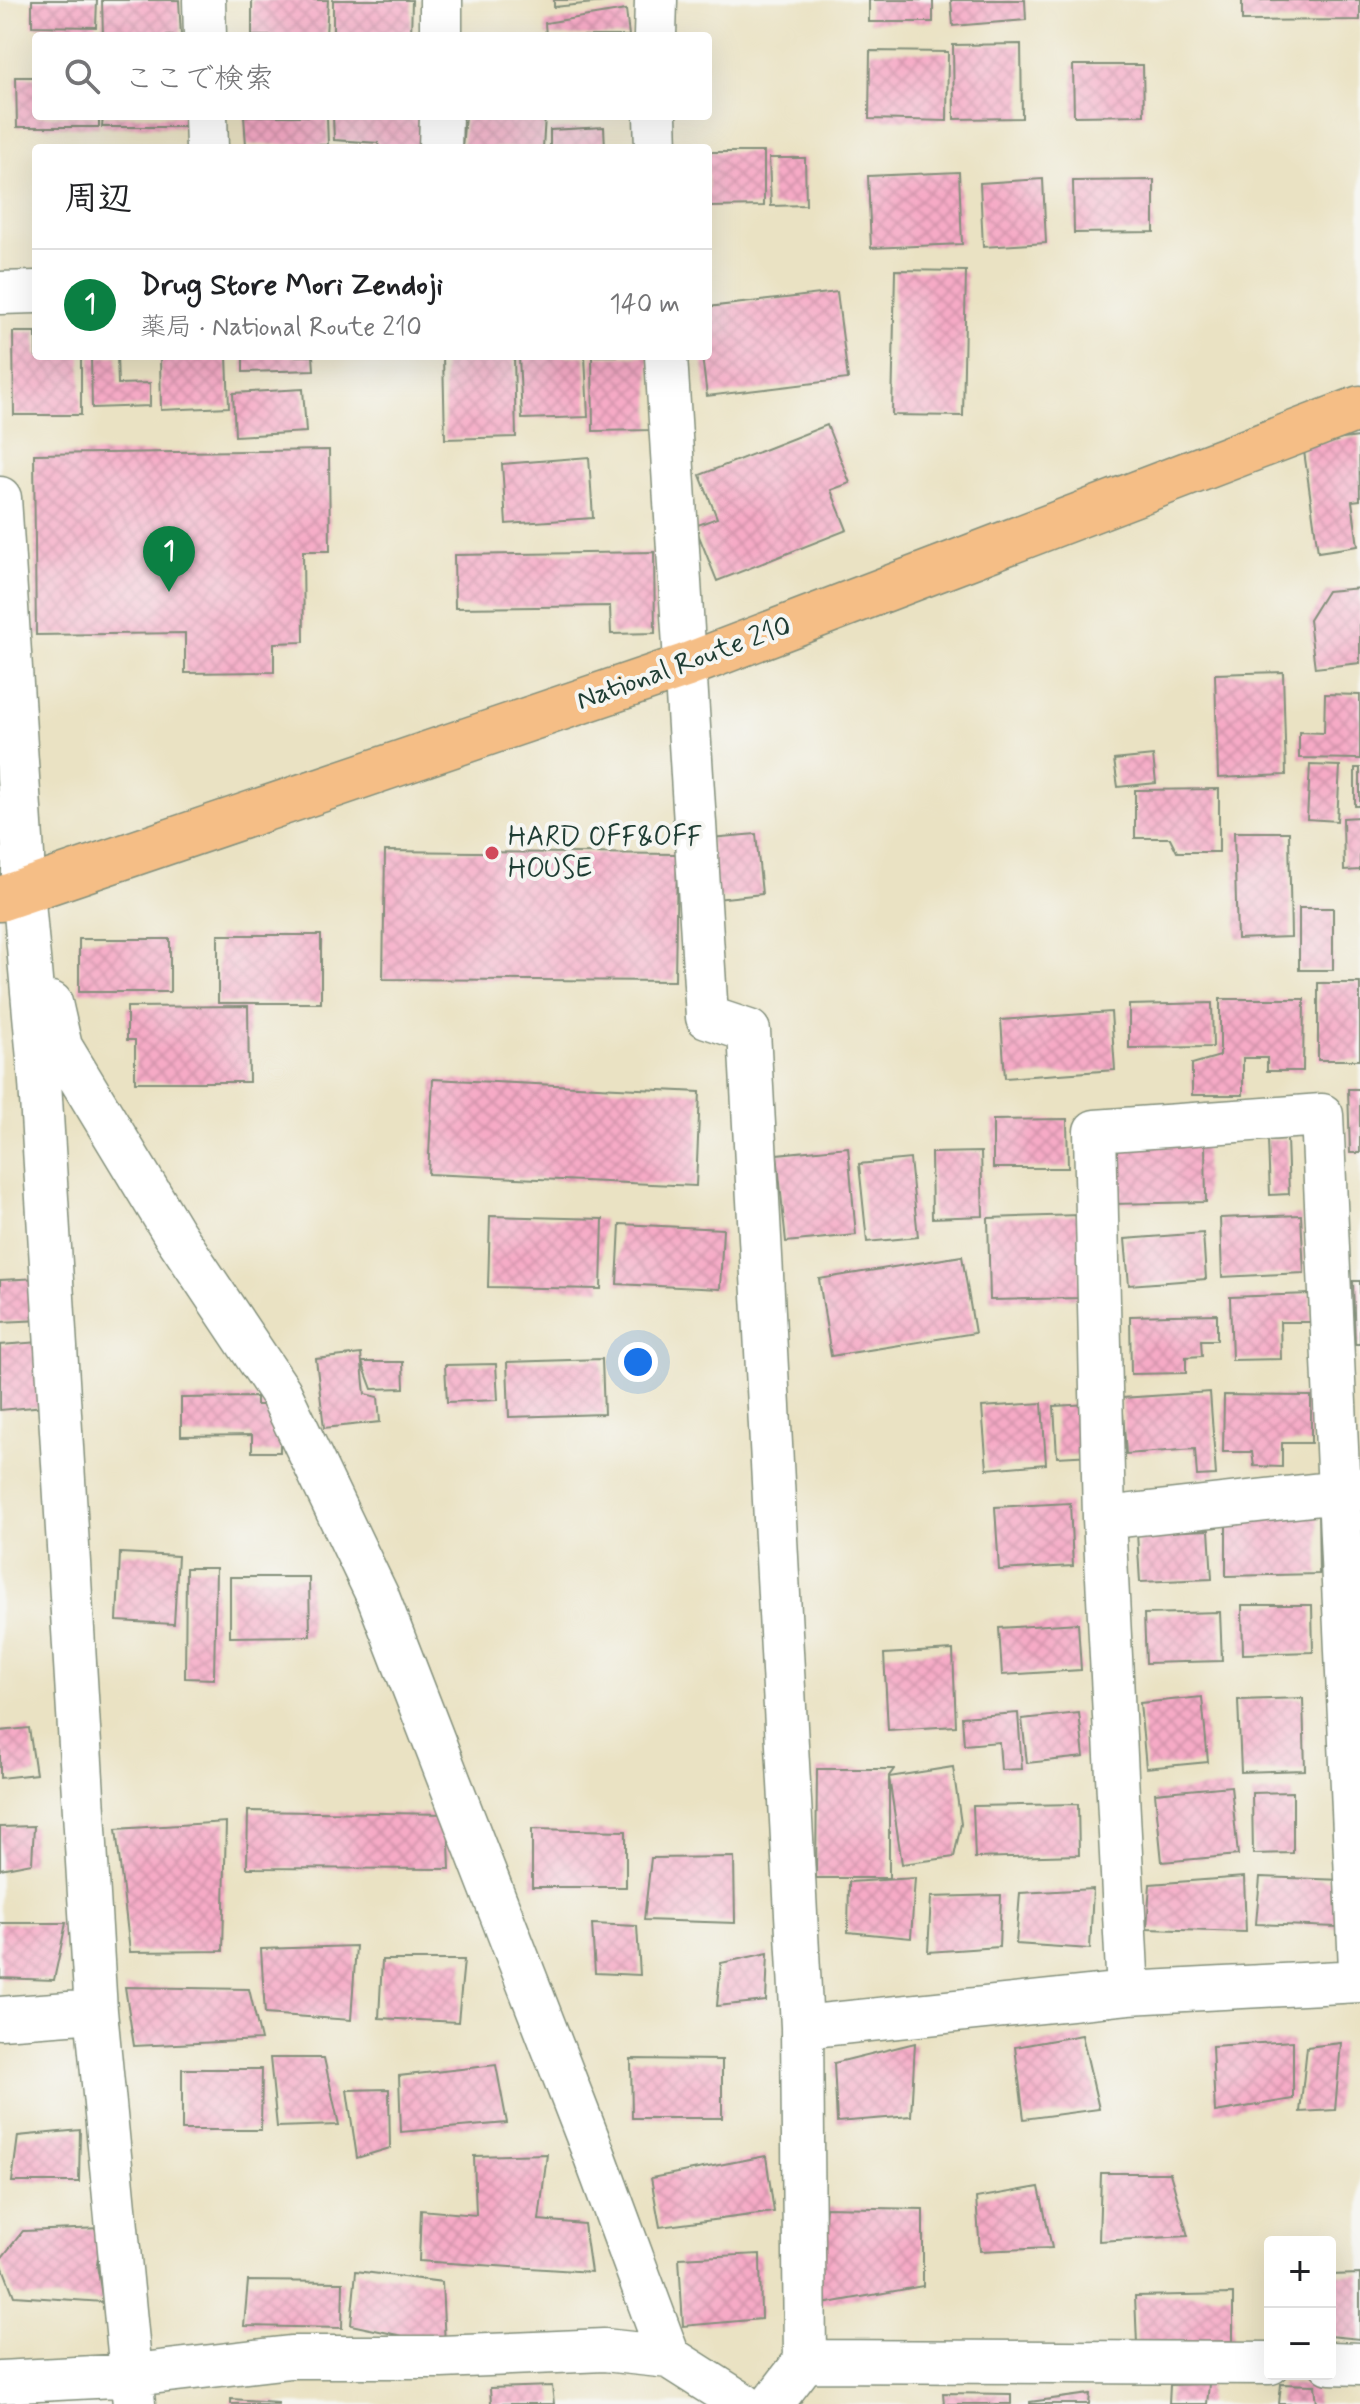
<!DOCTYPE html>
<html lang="ja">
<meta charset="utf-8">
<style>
:root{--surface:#fff;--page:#f2f2f2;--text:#202124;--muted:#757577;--line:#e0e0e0;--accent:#0b8043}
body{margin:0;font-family:Mynerve,"Klee One",sans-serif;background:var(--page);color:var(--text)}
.controls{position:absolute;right:24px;bottom:24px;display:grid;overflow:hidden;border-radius:8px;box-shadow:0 8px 32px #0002}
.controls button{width:72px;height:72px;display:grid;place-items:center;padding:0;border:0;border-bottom:2px solid var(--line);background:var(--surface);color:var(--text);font:40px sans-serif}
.you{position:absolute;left:638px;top:1362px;width:28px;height:28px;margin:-20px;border:6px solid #fff;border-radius:50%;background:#1a73e8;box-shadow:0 0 0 12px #1a73e833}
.badge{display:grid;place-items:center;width:52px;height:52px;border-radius:50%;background:var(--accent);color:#fff;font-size:26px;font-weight:700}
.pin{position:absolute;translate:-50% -66px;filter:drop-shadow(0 2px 4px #0008)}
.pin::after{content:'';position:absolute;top:42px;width:28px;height:24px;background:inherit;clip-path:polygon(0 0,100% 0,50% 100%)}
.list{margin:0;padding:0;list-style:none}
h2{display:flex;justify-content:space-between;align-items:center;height:104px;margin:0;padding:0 32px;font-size:34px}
h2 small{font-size:26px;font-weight:400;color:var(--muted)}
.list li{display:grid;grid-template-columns:52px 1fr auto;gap:24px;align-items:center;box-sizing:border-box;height:112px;padding:0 32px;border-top:2px solid var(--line)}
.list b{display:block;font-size:30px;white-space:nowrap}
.list p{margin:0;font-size:26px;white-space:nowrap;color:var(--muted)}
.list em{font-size:26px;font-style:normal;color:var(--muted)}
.icon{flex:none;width:44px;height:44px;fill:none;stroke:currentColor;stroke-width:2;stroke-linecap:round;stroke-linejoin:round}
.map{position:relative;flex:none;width:1360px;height:2404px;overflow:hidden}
.search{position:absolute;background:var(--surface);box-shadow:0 8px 32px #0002;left:32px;top:32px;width:680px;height:88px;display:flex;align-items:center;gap:20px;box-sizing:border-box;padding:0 28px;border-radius:8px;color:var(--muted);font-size:30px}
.panel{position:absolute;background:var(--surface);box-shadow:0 8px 32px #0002;left:32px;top:144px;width:680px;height:216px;border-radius:8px}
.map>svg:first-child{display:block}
.building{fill:url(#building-cross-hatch)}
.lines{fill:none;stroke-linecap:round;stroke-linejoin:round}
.minor-casing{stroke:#84907c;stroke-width:45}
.trunk-casing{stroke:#84907c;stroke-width:47}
.minor{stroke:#fff;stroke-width:42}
.trunk{stroke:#f5be86;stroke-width:44}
.poi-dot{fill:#d1495b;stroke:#f6f6f2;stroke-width:3}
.labels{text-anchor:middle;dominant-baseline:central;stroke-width:8;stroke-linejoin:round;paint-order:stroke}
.street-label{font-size:28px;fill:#1f3d34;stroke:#f6f6f2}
.poi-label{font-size:28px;fill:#1f3d34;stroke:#f6f6f2;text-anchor:start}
</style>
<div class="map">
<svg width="1360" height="2404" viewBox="0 0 1360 2404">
<defs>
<pattern id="building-cross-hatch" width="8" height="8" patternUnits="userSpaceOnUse" patternTransform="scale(2)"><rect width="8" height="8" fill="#f6aac6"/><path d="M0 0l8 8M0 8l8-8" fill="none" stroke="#d293ab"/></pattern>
</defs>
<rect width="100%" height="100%" fill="#f6f6f2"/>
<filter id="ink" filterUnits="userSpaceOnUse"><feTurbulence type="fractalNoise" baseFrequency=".0125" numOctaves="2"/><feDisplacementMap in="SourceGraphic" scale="16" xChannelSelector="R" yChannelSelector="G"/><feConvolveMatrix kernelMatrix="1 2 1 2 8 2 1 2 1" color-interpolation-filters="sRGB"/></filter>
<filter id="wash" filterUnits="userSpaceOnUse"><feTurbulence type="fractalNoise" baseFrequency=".006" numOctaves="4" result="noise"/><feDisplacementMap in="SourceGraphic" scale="32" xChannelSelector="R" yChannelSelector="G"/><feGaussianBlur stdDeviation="1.8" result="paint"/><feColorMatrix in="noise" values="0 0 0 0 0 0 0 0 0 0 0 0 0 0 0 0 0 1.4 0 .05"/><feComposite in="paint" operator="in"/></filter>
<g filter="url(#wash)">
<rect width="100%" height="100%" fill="#eae2c3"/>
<g id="blocks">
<!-- building -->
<path class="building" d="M32,0H97L96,27L32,26Z
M102,0H179L181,36H103Z
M252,0H328L326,36H252Z
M333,0H412L411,36H333Z
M554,0H604V2L554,7Z
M869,0H933V22H869Z
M951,0H1025L1026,20L953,26Z
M1242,0H1360V20L1242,21Z
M626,10L629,36H546L545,23Z
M1021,44L1022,118L954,119L953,45Z
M870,51L948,52L947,121L869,119Z
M1073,65H1143L1144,115L1074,116Z
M16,77H36V116H99V127H17Z
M103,116H184V127H102Z
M244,116H327L328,145H246Z
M333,116H425L427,148H379L378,143L334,140Z
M465,116H545L543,148H462Z
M604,127L605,148H550V130Z
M708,152H764V206L708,207Z
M769,158H805L806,205L771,206Z
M959,172L962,244L871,248L868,176Z
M1043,179L1046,243L983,247L980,183Z
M1154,180V232L1074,233L1073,181Z
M895,270L966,271L963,416L892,415Z
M837,292L848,379L707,396L702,356H708V307Z
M13,332H36V356H81V415H14Z
M91,356H117L118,384L150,383V406L92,408Z
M160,356H227L229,407L161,410Z
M243,356H313L314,370L243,372Z
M443,356H514L516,437L445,439Z
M519,356H585L588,417L522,419Z
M592,356H649L651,430L593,431Z
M303,389L306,432L235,436L233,393Z
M827,425L850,483L831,490L847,530L717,581L695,526L717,518L700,475Z
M1359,437L1360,500L1352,501L1358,546L1318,552L1303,444Z
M329,450L330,551H303L304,642L274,643V672L185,673V633L36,635L34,454Z
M589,457L593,518L506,524L502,464Z
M654,552L655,633L611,634L610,606L455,608L454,555Z
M1360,588V663L1315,668L1309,620L1327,591Z
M1283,672L1286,775L1218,778L1215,674Z
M1325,694L1360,695V759L1299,758V732L1324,733Z
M1153,756L1156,783L1118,787L1114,760Z
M1310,765L1340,766L1337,821L1307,819Z
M1355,768H1360V806H1355Z
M1219,789V852H1177L1170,838H1135V790Z
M1360,817V870L1344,871L1343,818Z
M1234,832H1289L1291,937L1237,939Z
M756,834L762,894L716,899L710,838Z
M385,851L677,854L675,981L383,979Z
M1299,908H1333V970H1299Z
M218,935H321V1003H218Z
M79,939H170V992H79Z
M1318,983H1360V1060H1318Z
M1220,999H1304L1303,1071H1267V1058H1243V1095H1192V1064L1220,1056Z
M1212,1003L1213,1047L1129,1048V1005Z
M248,1006L249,1082H135V1040H127V1007Z
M1111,1012L1115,1070L1005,1078L1001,1020Z
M433,1079L700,1092L696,1186L428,1174Z
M1348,1089H1360V1153H1350Z
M1067,1119L1068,1168H993V1120Z
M1287,1139L1289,1194L1270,1195L1268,1140Z
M1205,1144L1206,1202L1111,1204V1145Z
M848,1147L856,1235L786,1242L777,1154Z
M981,1152L983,1216L932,1218L931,1153Z
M910,1159L918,1237L867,1242L859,1164Z
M1078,1215L1080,1298L990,1300L988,1218Z
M1301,1215L1304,1273L1222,1277L1220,1218Z
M490,1216L603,1219L601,1289L488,1287Z
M620,1224L723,1229L720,1289L617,1284Z
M1203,1233L1206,1279L1129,1285L1125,1239Z
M962,1256L975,1333L831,1356L819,1279Z
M40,1278L43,1320L0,1322V1280Z
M1353,1281H1360V1344H1355Z
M1310,1294L1311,1322H1280L1281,1359L1232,1360L1230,1297Z
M1217,1314V1340H1201L1202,1356L1186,1357V1373L1131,1374L1130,1316Z
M40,1342L45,1406L0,1410V1345Z
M361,1354L365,1394L378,1397L380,1422L324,1428L316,1359Z
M602,1359L604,1414L509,1417L507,1362Z
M362,1362H403L404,1388L372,1389Z
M496,1364L498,1400L447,1402L445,1365Z
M1210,1392L1216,1475L1197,1476L1195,1449L1126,1454L1122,1398Z
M1224,1395L1311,1396V1443H1282V1467L1254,1466L1252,1452H1223Z
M256,1397V1405H280V1452H252V1435L181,1436V1398Z
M1042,1403L1046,1464L987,1469L982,1407Z
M1090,1404L1093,1455L1057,1457L1054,1406Z
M1070,1503L1073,1566L999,1570L995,1507Z
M1318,1507L1319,1574L1226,1576V1508Z
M1209,1530L1212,1579L1140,1582L1137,1533Z
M120,1553L178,1556L174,1624L117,1621Z
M186,1568H216L214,1679L185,1678Z
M230,1577H309L310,1636L230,1637Z
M1242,1605H1312L1313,1652L1243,1654Z
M1220,1612L1222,1661L1146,1663L1144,1614Z
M1078,1623L1081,1670L1002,1675L999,1628Z
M953,1650L956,1726L888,1730L884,1654Z
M1202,1697L1208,1762L1146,1768L1140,1703Z
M1303,1698L1305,1770L1241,1772L1238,1700Z
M1018,1713L1022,1769L1001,1770L999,1742L964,1745L962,1717Z
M1079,1713L1084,1757L1027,1763L1022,1719Z
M29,1728L36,1774L0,1778V1731Z
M953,1767L961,1824L954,1857L902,1864L889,1777Z
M817,1769H894L889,1776V1878H816Z
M1231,1786L1238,1855L1162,1862L1155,1793Z
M1293,1792V1853L1253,1854L1252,1793Z
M1078,1804L1079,1855L975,1858L973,1806Z
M248,1811L448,1814L450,1869L247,1868Z
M226,1822L223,1951L130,1952L116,1829Z
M34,1826L32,1863L0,1869V1827Z
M532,1829L626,1831V1887H532Z
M734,1857L735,1923L644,1920L651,1858Z
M1244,1877L1246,1932L1147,1929L1150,1884Z
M1260,1877L1343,1880L1337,1927L1256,1924Z
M915,1878L911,1938L848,1932L849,1882Z
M1093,1889L1090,1949L1016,1944L1020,1893Z
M1001,1895L999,1947L928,1952L931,1897Z
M0,1923H66L54,1980L0,1978Z
M592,1924L637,1926L640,1975L595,1973Z
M356,1946L351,2020L265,2014L261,1949Z
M768,1953L766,2001L717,2006L721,1963Z
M382,1960H464L458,2022L379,2018Z
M125,1987L249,1989L261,2040L134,2046Z
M1082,2035L1099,2109L1024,2119L1015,2047Z
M1293,2041V2099L1215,2112L1212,2046Z
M915,2043L911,2116L837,2122L834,2063Z
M1341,2043L1335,2110L1300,2112L1307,2047Z
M270,2058H324L339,2125L277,2127Z
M631,2059L722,2060V2118H632Z
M496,2065L507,2123L401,2132L399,2076Z
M182,2069H262L261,2130H182Z
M389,2089L390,2148L357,2158L347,2090Z
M80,2130L79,2182H12L18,2136Z
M547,2154L539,2220L584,2224L591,2272L419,2261L421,2210L476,2215L474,2156Z
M766,2156L774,2212L660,2227L651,2178Z
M1101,2173H1170L1188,2236L1099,2241Z
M1039,2187L1052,2248L980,2251L976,2198Z
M826,2207L923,2209V2286L817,2305Z
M102,2228L97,2265L103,2302L14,2296L0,2260L23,2231Z
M760,2254L761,2319L683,2326L679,2258Z
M356,2271L442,2282L445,2345L351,2325Z
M1360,2274V2339L1330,2336V2275Z
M248,2281L343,2282L342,2328L244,2326Z
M1233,2294V2341L1137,2344L1135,2296Z
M1209,2384L1207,2404H1169L1170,2385Z
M1281,2384L1315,2385L1317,2404H1279Z
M552,2386L554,2404H491L490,2388Z
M943,2393L1011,2394V2404H944Z
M1090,2394L1089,2404H1030V2402Z
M231,2399L278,2402V2404H231Z"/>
</g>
</g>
<g filter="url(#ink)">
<use href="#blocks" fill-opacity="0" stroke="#84907c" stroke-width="2"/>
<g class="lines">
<!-- minor casing -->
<g class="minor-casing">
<path id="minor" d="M204,0L205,36
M441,36V0
M655,36L656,0
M206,116L207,148
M655,116L656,148
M440,148L441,116
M0,293L36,292
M666,356L707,1017L749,1031L802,2027L805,2361L772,2404
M0,498L23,855V890L40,1082L96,2011L134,2404
M51,1003L61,1047L173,1232L280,1392L378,1597L594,2154L669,2357
M1104,1518L1339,1492L1360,1969
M1128,1993L1104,1518L1095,1131L1322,1115L1339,1492L1360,1489
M0,2018L96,2011
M802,2027L1128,1993L1360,1981
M805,2361L1270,2363
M1330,2363L1360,2364
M0,2382L133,2375L290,2357H441L604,2350L669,2357L743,2404"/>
</g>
<!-- trunk casing -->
<g class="trunk-casing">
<path id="trunk" d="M0,899L685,666L1360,408"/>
</g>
<!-- minor -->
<use href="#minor" class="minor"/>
<!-- trunk -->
<use href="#trunk" class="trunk"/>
</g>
</g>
<!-- markers -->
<circle class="poi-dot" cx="492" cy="853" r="8"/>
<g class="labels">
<!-- street labels -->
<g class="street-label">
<text transform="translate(684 664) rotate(-20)">National Route 210</text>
</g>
<!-- poi labels -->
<g class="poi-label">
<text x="508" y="837">HARD OFF&amp;OFF<tspan x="508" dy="32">HOUSE</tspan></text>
</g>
</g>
</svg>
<div class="controls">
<button>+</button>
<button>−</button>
</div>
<div class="you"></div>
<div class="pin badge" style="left:169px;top:592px">1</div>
<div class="search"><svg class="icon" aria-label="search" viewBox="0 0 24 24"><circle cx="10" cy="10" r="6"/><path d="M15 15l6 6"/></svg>ここで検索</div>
<section class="panel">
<h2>周辺<small></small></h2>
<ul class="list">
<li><span class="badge">1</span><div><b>Drug Store Mori Zendoji</b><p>薬局 · National Route 210</p></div><em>140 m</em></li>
</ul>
</section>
</div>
